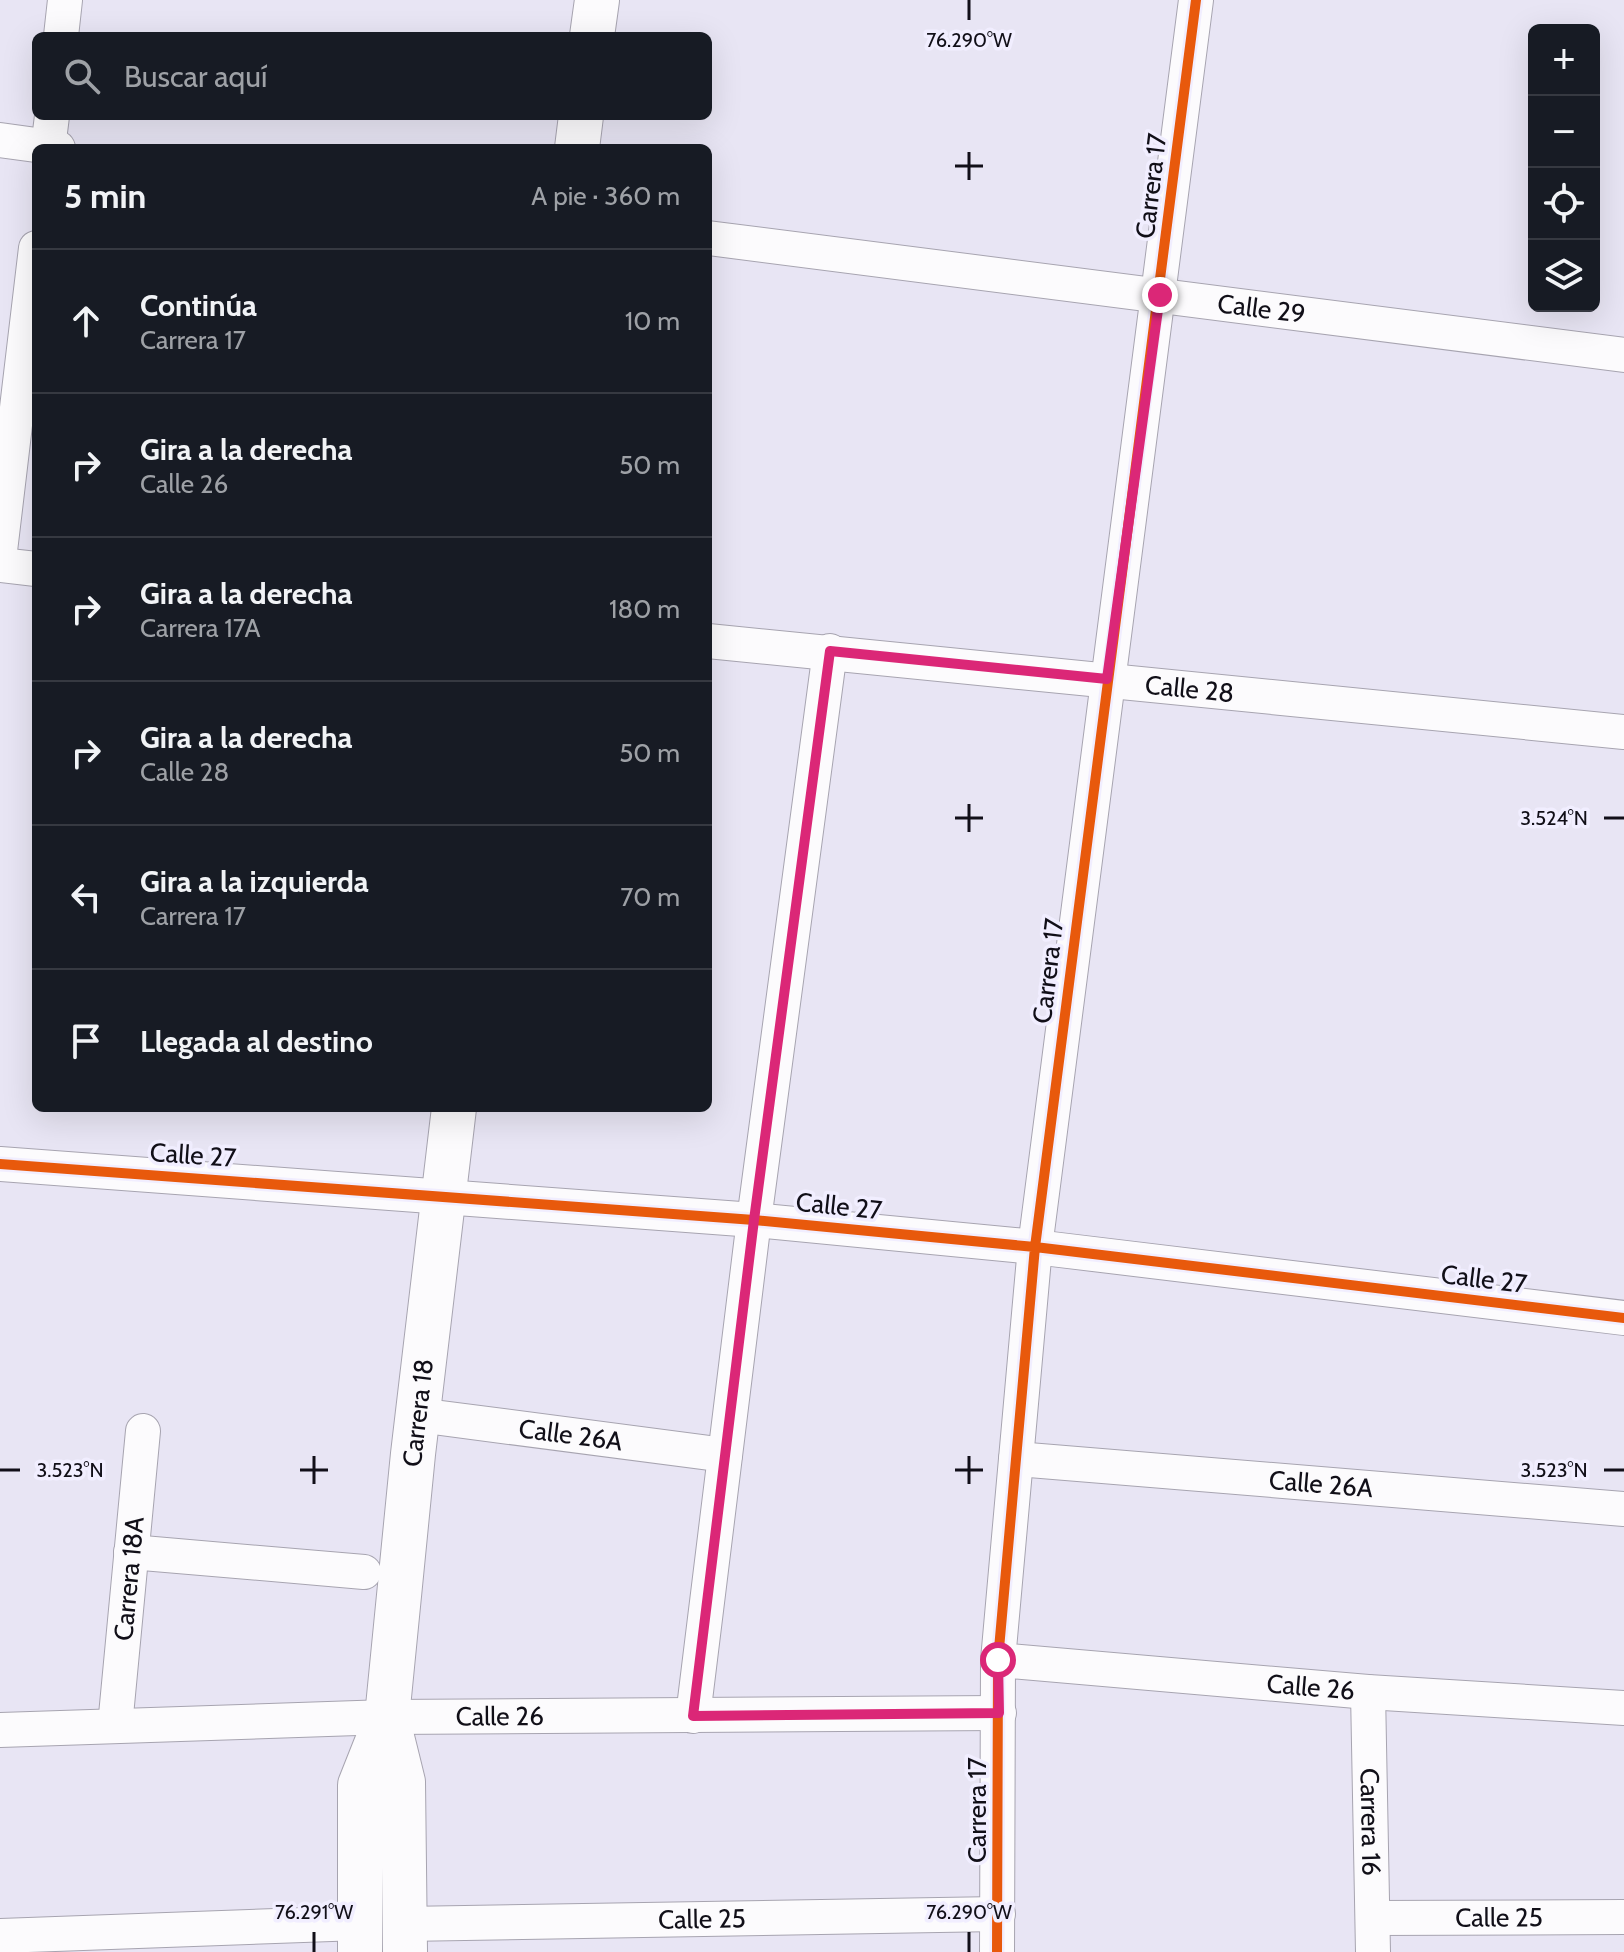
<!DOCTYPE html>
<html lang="es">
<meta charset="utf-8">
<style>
:root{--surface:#171b24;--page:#20242c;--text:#f1f3f6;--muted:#9ea1a6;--line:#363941}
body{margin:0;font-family:Cabin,sans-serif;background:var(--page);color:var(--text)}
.controls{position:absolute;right:24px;top:24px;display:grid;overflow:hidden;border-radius:12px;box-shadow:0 8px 32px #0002}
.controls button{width:72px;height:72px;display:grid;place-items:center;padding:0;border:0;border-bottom:2px solid var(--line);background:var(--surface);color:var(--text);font:40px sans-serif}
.stop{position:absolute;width:24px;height:24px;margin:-18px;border:6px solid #db2777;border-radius:50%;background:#fff}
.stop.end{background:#db2777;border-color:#fff;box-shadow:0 2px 8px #0008}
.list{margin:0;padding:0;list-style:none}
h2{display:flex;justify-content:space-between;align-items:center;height:104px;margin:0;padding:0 32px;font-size:34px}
h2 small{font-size:26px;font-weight:400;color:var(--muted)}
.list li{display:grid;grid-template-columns:52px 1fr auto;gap:24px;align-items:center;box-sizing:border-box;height:144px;padding:0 32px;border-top:2px solid var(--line)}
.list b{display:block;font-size:30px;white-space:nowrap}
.list p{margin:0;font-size:26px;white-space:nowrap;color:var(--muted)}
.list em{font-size:26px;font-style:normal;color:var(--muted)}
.icon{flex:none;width:44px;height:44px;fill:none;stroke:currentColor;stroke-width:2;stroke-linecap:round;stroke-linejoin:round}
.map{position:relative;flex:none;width:1624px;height:1952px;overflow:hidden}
.search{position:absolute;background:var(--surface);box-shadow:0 8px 32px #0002;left:32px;top:32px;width:680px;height:88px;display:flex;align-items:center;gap:20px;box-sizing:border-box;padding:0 28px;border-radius:12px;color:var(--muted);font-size:30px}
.panel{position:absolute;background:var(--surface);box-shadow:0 8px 32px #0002;left:32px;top:144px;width:680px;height:968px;border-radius:12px}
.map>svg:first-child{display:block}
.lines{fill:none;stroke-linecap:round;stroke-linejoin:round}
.street-casing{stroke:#a7a4b0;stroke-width:36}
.secondary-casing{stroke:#a7a4b0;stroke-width:46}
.street{stroke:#fcfbfd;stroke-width:34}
.secondary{stroke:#fcfbfd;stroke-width:44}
.cycleway-casing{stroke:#f1eeff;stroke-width:15}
.cycleway{stroke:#e8590c;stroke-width:10}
.route{stroke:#db2777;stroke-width:10}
.ticks{fill:none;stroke:#110f18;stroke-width:3}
.labels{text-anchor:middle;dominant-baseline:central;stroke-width:7;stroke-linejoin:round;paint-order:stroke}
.street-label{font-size:26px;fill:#110f18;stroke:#f1eeff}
.ticks-label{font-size:20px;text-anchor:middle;fill:#110f18;stroke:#f1eeff;stroke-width:7;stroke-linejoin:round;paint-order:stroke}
</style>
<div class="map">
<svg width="1624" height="1952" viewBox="0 0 1624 1952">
<rect width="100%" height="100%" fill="#e8e5f4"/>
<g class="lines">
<!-- street casing -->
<g class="street-casing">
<g id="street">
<path d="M61,36L65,0"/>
<path d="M0,140L58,148"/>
<path d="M48,148L52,116"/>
<path id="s1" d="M708,238L1624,355"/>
<path d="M0,551L36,248"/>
<path d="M0,565L36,569"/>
<path id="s2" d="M708,641L1624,732"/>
<path d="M0,1164L754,1220L1035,1247L1624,1318"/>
<path id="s3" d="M418,1415L725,1455"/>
<path id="s4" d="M1016,1459L1624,1509"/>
<path d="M131,1552L364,1572"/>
<path id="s5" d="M998,1660L1368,1692L1624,1708"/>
<path id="s6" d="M1368,1692L1373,1952"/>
<path d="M693,1716L754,1220L830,651"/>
<path id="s7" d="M115,1726L143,1431"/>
<path id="s8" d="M0,1730L387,1717L999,1713"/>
<path id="s9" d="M1373,1918L1624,1917"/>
<path id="s10" d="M404,1924L998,1914"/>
<path d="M0,1936L360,1923"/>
<path d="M997,1952L998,1660L1035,1247L1196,0"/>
</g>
</g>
<!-- secondary casing -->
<g class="secondary-casing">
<g id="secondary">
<path d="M592,36L597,0"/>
<path d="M577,148L581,116"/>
<path d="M387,1717L403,1782L405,1952"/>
<path id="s11" d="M360,1952V1785L387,1717L413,1454L454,1108"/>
</g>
</g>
<!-- street -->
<use href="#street" class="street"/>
<!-- secondary -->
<use href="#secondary" class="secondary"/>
<!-- cycleway casing -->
<g class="cycleway-casing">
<path id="cycleway" d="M0,1164L754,1220L1035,1247L1624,1318
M997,1952L998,1660L1035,1247L1196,0"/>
</g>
<!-- cycleway -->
<use href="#cycleway" class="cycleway"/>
</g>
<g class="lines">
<!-- route -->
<path class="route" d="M998,1660L999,1713L693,1716L754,1220L830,651L1107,679L1160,295"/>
</g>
<!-- ticks -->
<path class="ticks" d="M969,0V20M969,152V180M955,166H983M969,804V832M955,818H983M1604,818H1624M314,1456V1484M969,1456V1484M0,1470H20M300,1470H328M955,1470H983M1604,1470H1624M314,1932V1952M969,1932V1952"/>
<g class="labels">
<!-- street labels -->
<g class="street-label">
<text transform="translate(1151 186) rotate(-83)">Carrera 17</text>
<text stroke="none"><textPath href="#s1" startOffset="558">Calle 29</textPath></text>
<text stroke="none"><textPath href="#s2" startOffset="484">Calle 28</textPath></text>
<text transform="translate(1048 971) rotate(-83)">Carrera 17</text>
<text transform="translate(193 1155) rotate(4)">Calle 27</text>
<text transform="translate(839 1206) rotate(6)">Calle 27</text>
<text transform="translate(1484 1279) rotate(7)">Calle 27</text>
<text stroke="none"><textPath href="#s11" startOffset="546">Carrera 18</textPath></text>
<text stroke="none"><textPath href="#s3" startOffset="154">Calle 26A</textPath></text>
<text stroke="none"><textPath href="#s4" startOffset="306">Calle 26A</textPath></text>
<text stroke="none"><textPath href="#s7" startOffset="148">Carrera 18A</textPath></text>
<text stroke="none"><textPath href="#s5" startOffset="314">Calle 26</textPath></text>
<text stroke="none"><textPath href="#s8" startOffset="500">Calle 26</textPath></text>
<text transform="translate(977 1810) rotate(-90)">Carrera 17</text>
<text stroke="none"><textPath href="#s6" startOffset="130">Carrera 16</textPath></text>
<text stroke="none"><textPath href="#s9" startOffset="126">Calle 25</textPath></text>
<text stroke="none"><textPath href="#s10" startOffset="298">Calle 25</textPath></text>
</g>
</g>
<g class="ticks-label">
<text x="969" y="47">76.290°W</text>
<text x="1554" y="825">3.524°N</text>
<text x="70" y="1477">3.523°N</text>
<text x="1554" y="1477">3.523°N</text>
<text x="314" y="1919">76.291°W</text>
<text x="969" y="1919">76.290°W</text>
</g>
</svg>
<div class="controls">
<button>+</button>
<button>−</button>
<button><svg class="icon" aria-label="locate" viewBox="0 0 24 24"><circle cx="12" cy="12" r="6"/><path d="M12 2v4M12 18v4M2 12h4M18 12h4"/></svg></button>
<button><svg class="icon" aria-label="layers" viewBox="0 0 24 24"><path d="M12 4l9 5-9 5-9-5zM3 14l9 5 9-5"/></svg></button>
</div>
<div class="stop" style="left:998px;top:1660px"></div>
<div class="stop end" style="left:1160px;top:295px"></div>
<div class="search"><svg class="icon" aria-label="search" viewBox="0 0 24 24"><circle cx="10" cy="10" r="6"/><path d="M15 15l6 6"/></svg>Buscar aquí</div>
<section class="panel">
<h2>5 min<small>A pie · 360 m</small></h2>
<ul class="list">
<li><svg class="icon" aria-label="ahead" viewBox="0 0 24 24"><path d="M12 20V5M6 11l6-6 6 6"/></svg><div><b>Continúa</b><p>Carrera 17</p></div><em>10 m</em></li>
<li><svg class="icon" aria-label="right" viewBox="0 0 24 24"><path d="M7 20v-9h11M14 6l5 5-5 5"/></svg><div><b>Gira a la derecha</b><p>Calle 26</p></div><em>50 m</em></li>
<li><svg class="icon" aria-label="right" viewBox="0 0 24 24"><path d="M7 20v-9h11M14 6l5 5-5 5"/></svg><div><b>Gira a la derecha</b><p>Carrera 17A</p></div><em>180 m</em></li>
<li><svg class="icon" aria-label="right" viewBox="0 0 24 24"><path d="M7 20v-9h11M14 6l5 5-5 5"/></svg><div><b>Gira a la derecha</b><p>Calle 28</p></div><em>50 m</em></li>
<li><svg class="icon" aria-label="left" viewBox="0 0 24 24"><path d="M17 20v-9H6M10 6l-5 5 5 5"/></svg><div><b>Gira a la izquierda</b><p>Carrera 17</p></div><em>70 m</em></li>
<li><svg class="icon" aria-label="arrive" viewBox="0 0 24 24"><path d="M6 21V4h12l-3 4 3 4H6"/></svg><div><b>Llegada al destino</b></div></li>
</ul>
</section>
</div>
